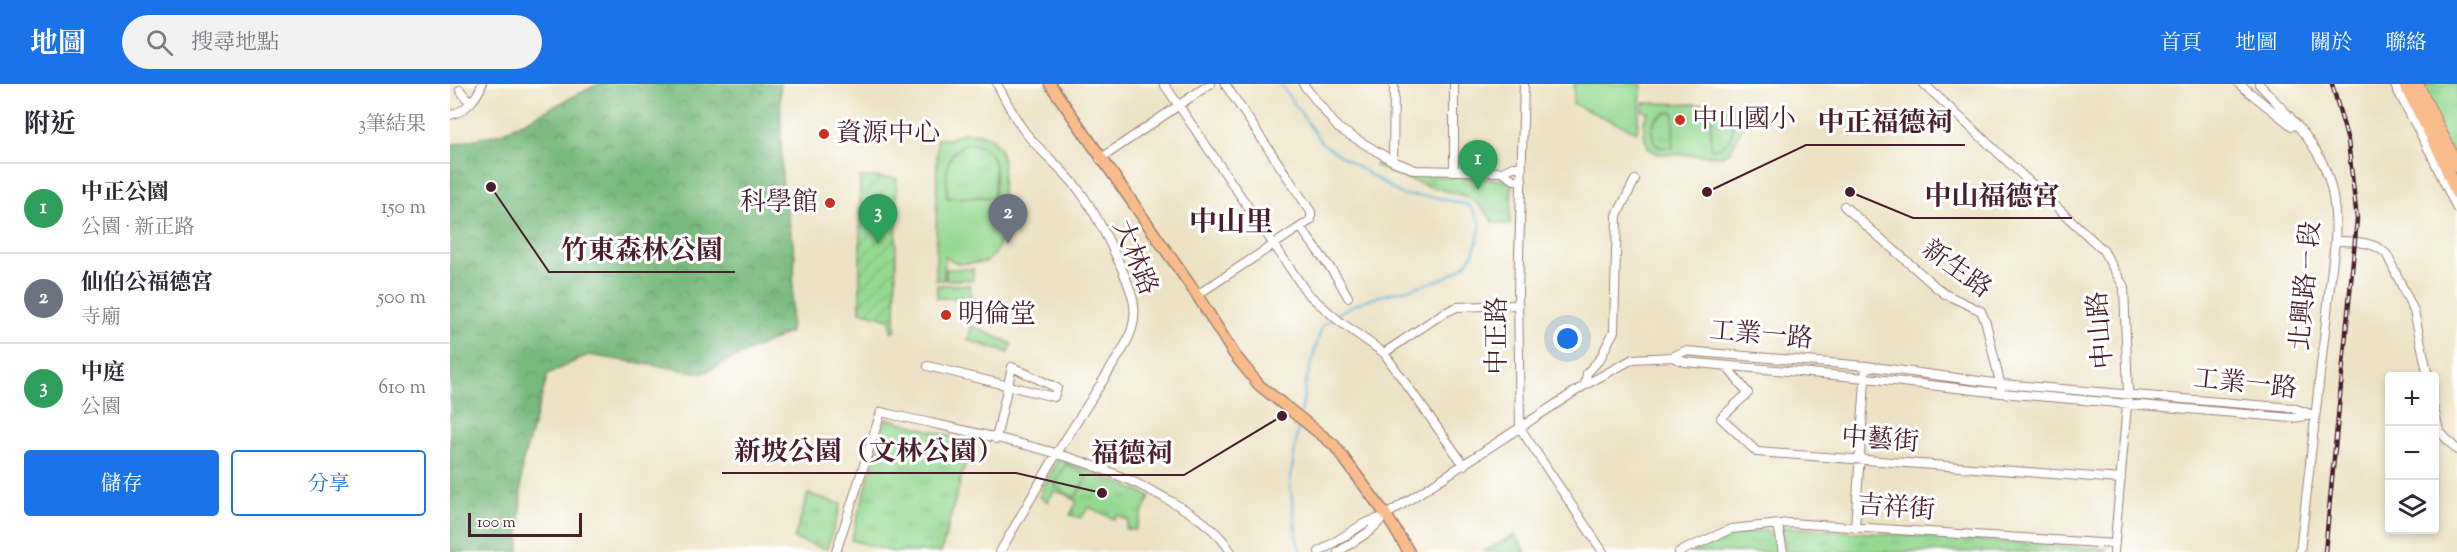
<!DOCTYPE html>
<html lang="zh-TW">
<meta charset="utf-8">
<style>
:root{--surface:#fff;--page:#f2f2f3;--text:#2b2b33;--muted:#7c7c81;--line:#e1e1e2;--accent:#1a73e8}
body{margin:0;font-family:"Sorts Mill Goudy","Noto Serif TC",serif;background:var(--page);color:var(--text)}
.controls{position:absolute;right:18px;bottom:18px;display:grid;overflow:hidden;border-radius:6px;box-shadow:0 3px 9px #0003}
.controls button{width:54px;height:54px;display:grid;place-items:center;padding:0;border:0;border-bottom:2px solid var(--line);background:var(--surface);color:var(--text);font:30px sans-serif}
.scale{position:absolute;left:18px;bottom:15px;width:114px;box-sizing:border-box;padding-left:6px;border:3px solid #4a1f2b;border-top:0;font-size:16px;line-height:21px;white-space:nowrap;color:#4a1f2b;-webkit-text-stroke:4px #fff;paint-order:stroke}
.you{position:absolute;left:1118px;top:255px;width:21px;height:21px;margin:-15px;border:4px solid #fff;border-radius:50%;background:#1a73e8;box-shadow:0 0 0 9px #1a73e833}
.badge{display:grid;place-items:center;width:39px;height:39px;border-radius:50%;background:var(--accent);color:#fff;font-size:20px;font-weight:700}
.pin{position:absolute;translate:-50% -50px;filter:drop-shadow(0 2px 3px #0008)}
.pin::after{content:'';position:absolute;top:32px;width:21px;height:18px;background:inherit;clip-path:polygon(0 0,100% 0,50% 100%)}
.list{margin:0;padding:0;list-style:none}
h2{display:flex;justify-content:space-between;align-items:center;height:78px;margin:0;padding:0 24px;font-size:26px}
h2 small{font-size:20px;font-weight:400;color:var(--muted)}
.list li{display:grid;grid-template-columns:39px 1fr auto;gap:18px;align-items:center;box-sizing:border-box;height:90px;padding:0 24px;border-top:2px solid var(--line)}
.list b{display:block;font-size:22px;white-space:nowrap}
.list p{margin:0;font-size:20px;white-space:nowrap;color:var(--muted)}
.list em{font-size:20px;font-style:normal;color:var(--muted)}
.actions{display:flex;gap:12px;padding:18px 24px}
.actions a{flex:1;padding:14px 0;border:2px solid var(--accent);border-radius:6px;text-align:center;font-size:21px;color:var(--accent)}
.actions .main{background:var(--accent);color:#fff}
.icon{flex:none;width:33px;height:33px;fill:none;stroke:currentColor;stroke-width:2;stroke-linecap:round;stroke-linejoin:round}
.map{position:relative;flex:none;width:2007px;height:468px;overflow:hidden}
header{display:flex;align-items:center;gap:36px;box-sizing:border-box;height:84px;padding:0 30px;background:var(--accent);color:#fff}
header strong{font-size:28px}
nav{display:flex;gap:33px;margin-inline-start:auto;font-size:21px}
.search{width:420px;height:54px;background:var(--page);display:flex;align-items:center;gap:15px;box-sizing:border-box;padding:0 21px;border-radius:33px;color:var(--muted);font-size:22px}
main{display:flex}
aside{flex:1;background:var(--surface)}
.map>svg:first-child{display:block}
.grass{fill:url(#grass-tufts);stroke:#707c5e;stroke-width:1.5}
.forest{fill:url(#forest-crowns);stroke:#616c53;stroke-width:1.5}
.garden{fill:url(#garden-furrows);stroke:#707c5e;stroke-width:1.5}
.pitch{fill:#95d991;stroke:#707c5e;stroke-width:1.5;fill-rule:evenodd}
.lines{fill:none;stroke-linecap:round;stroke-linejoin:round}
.stream{stroke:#5bb3d8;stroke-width:2}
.minor-casing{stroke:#9c8178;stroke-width:10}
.major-casing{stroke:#9c8178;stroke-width:13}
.highway-casing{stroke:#9c8178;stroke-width:14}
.minor{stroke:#fff;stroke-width:8}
.major{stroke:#fabc8b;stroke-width:10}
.highway{stroke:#fabc8b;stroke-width:12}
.rail-casing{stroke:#4a1f2b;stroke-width:4.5}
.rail{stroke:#fff;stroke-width:2;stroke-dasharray:7;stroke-linecap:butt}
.poi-dot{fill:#c8321e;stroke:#fff;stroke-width:2}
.labels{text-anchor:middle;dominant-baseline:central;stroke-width:6;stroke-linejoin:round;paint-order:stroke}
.poi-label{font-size:26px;fill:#4a1f2b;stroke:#fff;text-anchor:start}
.street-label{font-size:26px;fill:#4a1f2b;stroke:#fff}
.quarter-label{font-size:28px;font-weight:bold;fill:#4a1f2b;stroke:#fff}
.leader{fill:none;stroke:#4a1f2b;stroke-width:2}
.callout-dot{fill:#4a1f2b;stroke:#fff;stroke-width:2}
.callout-label{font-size:27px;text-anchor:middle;font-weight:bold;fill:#4a1f2b;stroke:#fff;stroke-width:6;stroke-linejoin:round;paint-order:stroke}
</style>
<header>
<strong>地圖</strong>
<div class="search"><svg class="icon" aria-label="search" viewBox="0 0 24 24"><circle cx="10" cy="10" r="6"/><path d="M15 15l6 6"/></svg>搜尋地點</div>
<nav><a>首頁</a><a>地圖</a><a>關於</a><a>聯絡</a></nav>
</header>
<main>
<aside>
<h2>附近<small>3筆結果</small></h2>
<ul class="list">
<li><span class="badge" style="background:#2e9e5b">1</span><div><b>中正公園</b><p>公園 · 新正路</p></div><em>150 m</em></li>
<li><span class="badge" style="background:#6b7280">2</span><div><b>仙伯公福德宮</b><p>寺廟</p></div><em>500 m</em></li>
<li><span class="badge" style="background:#2e9e5b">3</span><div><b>中庭</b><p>公園</p></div><em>610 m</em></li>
</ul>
<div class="actions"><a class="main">儲存</a><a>分享</a></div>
</aside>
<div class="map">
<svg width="2007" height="468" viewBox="0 0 2007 468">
<defs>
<pattern id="grass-tufts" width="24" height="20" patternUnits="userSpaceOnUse" patternTransform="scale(1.5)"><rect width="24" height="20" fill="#95d991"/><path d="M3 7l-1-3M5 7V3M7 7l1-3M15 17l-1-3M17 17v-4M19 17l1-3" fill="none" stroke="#82ba7d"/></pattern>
<pattern id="forest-crowns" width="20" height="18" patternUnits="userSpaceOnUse" patternTransform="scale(1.5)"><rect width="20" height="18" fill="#78b97b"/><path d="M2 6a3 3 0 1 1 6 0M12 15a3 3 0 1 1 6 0" fill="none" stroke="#649665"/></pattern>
<pattern id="garden-furrows" width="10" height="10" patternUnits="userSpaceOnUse" patternTransform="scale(1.5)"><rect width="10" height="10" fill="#95d991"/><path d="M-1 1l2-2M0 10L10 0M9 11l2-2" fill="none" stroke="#82ba7d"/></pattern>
</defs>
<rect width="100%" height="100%" fill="#fff"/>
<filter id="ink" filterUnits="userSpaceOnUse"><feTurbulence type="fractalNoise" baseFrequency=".0167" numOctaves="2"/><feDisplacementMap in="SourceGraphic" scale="12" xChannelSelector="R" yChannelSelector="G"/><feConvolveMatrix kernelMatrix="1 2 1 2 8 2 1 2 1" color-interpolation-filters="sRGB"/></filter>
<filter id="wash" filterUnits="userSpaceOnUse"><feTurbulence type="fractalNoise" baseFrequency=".008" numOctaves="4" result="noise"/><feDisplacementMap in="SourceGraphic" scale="24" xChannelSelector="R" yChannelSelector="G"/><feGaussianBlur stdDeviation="1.35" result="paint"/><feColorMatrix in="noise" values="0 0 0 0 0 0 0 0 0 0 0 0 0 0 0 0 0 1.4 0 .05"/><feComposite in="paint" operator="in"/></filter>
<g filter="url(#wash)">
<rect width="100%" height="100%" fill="#ede3c4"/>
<!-- grass -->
<path class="grass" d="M1967,0H2007V80Z
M1224,28L1223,65L1210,63L1204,58C1198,40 1206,30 1224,28Z
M1261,28L1276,31L1283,45L1277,60L1269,64L1260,65Z
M518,59C551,64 545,86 544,113L497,114C497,90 491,70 518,59Z
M928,75L944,84L968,91L1062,96L1060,141L1043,138C1025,108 1004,110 974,101C958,95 941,88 925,82Z
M436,334L521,358L491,468H443L401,456Z
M609,374L700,412L685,446L676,445L678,436L667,431L664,435L639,423L631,434L620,431L627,418L617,411L604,407L598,418L589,412Z
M358,410L391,420L377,465L344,455Z
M1331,443L1657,465L1656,468H1336Z
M1315,446L1324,452L1327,468H1239L1281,450Z
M1065,451L1076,468H1032Z"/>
<!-- forest -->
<path class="forest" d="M148,0H330L332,97L345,172L340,248L253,289L138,271L98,290L72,380L69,468H0V61L52,49Z"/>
<!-- garden -->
<path class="garden" d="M410,93L447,94L445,247H441L440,235L410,227Z"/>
<!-- pitch -->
<path class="pitch" d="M1124,0H1192L1187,48L1123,20Z
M1193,19L1301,21L1300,29L1285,28L1292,44L1280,68L1272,72L1209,70L1199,65C1194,53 1190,39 1199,28L1192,27ZM1224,28L1223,64L1210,63L1204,58C1198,40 1206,29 1224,28ZM1269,28C1292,38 1284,63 1261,65V29Z
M512,49L528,50L540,53L550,65L553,78L551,156L545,170L536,178L509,180L495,173L494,196H486L487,55H499ZM518,59C551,64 546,86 544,113L497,114C497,90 491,69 518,59Z
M496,185H523V196H496Z
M487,201H520L521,214H487Z
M522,242L562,260L558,269L518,256Z
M616,380L637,392L625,414L604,402Z"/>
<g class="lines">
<!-- stream -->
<path class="stream" d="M830,0L872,59L908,83L952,111L984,113L1019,121L1031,139C1029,151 1025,170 1017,179C990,207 921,205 886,231
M851,329L856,298L872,242L882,235
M849,338L840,399L847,456L851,468"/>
</g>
</g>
<g filter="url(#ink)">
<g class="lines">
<!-- minor casing -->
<g class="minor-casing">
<path id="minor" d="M547,0C556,16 564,34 575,48C592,70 615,86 631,109C646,129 681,197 684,221C686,238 681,250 673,265L607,369L550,468
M714,0L857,209L889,237L934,269L1014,381
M853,0L888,44L943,77L965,86L1052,88L1063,83H1072
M1004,0V87
M1474,0L1653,166L1674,203L1678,310L1664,468
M1789,0L1842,42
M1809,0C1858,52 1890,80 1885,157L1850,468
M1944,0L1981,70L2007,125
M10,6L16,14L23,16
M0,31C15,28 27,14 32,0
M650,75L760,0
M943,77L944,0
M1052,88L1064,96H1072
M1394,122L1486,203L1495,210L1531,227L1536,239L1551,303
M851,144L886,192L898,213
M1885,157C1902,158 1925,156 1937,171L1964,227L1978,292
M747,211L861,136V128L775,0
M934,269L992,230L1007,223L1068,221
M1222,273L1235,267L1416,282L1552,300L1843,324L1861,330
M478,282L604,313L607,304L562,283L546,355
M1276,282L1298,309L1271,334L1307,368L1671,395
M1135,301L1137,289L1150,275L1164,247L1167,131L1185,96
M1984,325L1989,347L2007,366
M1070,344L1068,209L1074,0
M1070,344L1153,468
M1328,441L1333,468
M1405,444L1416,282
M386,468L431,328C530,351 633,366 722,418C745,431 767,445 781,468
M869,468L915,439L933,433
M888,468L920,447L936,431L1135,301L1183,275L1222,273L1235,278L1416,294L1551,309L1842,334L1865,331
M1229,468L1281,445L1339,439L1665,460"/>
</g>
<!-- major casing -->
<g class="major-casing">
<path id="major" d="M600,0L747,211L784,270L809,301L884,361L936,431L959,468"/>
</g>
<!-- highway casing -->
<g class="highway-casing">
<path id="highway" d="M1955,0L1989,66L2007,109
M1967,0L2007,82"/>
</g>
<!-- minor -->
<use href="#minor" class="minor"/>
<!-- major -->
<use href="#major" class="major"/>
<!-- highway -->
<use href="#highway" class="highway"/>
<!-- rail casing -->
<g class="rail-casing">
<path id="rail" d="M1875,468L1907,135L1898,57L1882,0"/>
</g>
<!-- rail -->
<use href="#rail" class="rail"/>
</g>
</g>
<!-- markers -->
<g class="poi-dot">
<circle cx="1230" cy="36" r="6"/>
<circle cx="374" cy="50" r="6"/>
<circle cx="380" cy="119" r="6"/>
<circle cx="496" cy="231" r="6"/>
</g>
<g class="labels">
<!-- poi labels -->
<g class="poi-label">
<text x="1242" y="36">中山國小</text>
<text x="386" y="50">資源中心</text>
<text x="368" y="119" text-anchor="end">科學館</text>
<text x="508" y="231">明倫堂</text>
</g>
<!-- street labels -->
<g class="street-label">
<text transform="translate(684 174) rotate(68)">大林路</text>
<text transform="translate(1506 186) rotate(36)">新生路</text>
<text transform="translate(1857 202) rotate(-85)">北興路ㄧ段</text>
<text transform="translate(1652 246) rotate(-95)">中山路</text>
<text transform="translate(1048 252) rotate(-90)">中正路</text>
<text transform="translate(1311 252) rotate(5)">工業一路</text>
<text transform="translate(1795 301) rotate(6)">工業一路</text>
<text transform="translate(1430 357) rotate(4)">中藝街</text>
<text transform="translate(1446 425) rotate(4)">吉祥街</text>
</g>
<!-- quarter labels -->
<g class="quarter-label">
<text x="781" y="140">中山里</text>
</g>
</g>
<!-- callouts -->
<path class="leader" d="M1257 108L1356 61H1515M1400 108L1463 134H1622M41 103L99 188H285M652 409L566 389H272M832 332L734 391H629"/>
<g class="callout-dot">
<circle cx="1257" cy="108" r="6"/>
<circle cx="1400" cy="108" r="6"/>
<circle cx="41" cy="103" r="6"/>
<circle cx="652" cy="409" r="6"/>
<circle cx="832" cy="332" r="6"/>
</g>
<g class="callout-label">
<text x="1435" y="47">中正福德祠</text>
<text x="1542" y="121">中山福德宮</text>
<text x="192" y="175">竹東森林公園</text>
<text x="419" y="376">新坡公園（文林公園）</text>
<text x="682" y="378">福德祠</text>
</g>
</svg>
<div class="controls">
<button>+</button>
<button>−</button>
<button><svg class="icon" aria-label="layers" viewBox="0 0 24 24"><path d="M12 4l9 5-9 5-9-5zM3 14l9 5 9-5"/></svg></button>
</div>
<div class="scale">100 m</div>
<div class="you"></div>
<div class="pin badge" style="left:1028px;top:106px;background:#2e9e5b">1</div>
<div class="pin badge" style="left:558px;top:160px;background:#6b7280">2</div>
<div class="pin badge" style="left:428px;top:160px;background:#2e9e5b">3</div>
</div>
</main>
